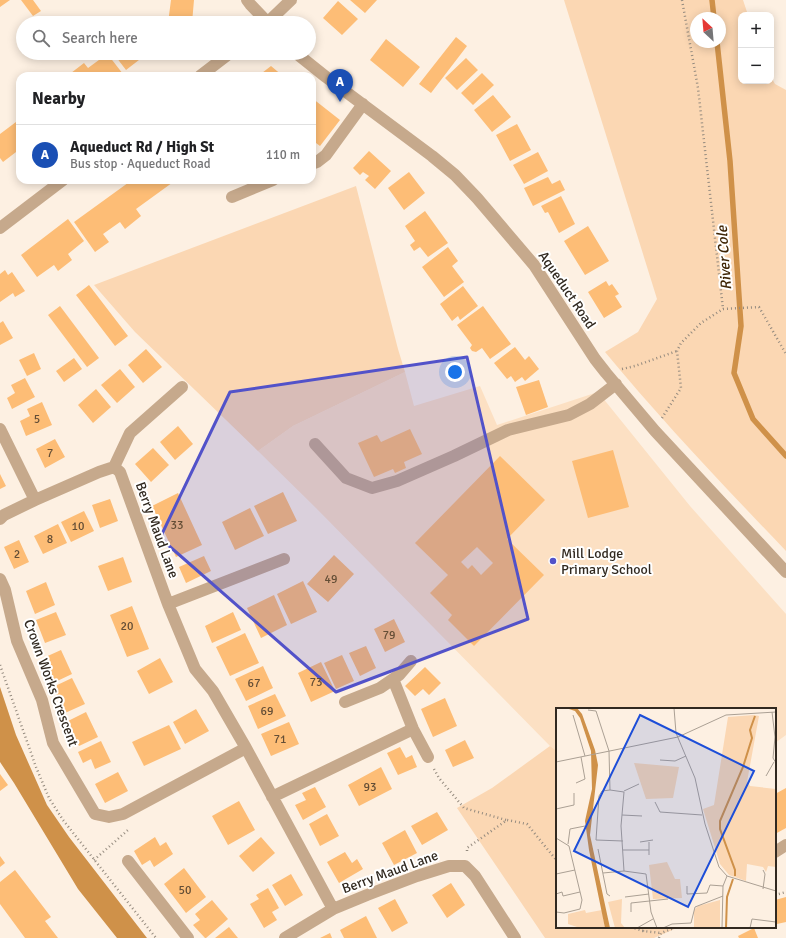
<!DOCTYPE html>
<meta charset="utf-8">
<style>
:root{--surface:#fff;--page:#f6f6f6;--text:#202124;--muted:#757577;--line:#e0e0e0;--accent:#0f766e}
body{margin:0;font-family:Signika,sans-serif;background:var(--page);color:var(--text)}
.controls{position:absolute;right:12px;top:12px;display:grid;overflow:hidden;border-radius:8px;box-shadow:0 2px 10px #0003}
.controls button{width:36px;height:36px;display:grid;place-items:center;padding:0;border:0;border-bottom:1px solid var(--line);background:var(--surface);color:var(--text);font:20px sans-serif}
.compass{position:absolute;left:690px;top:12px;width:36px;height:36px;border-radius:50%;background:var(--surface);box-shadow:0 2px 10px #0003;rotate:334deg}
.you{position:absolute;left:455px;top:372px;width:14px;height:14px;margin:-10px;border:3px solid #fff;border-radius:50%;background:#1a73e8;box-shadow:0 0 0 6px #1a73e833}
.badge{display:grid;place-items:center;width:26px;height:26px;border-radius:50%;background:var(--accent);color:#fff;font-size:13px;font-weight:700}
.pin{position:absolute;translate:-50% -33px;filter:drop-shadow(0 1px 2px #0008)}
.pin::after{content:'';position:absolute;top:21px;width:14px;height:12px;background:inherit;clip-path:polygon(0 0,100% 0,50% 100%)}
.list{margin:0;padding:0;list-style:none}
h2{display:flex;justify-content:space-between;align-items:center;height:52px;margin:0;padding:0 16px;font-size:17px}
h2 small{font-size:13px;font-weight:400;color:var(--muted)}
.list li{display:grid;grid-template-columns:26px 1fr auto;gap:12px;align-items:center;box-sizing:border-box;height:60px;padding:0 16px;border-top:1px solid var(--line)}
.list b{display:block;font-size:15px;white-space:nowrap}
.list p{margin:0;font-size:13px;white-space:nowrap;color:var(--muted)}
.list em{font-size:13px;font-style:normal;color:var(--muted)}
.icon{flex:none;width:22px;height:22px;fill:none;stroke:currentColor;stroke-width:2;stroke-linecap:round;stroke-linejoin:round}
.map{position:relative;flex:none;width:786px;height:938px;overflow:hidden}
.search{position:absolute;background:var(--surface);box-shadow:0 2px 10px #0003;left:16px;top:16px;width:300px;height:44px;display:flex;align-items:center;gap:10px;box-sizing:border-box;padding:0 14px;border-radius:22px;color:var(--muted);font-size:15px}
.panel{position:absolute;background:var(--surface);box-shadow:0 2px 10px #0003;left:16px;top:72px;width:300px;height:112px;border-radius:12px}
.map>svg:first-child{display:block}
.built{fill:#fce0c3}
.green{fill:#fbd7b3;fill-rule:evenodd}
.water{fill:#cf9149}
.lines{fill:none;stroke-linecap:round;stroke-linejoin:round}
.stream{stroke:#cf9149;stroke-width:5.5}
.building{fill:#fdbd76;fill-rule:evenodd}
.path{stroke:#958b7f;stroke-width:2.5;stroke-dasharray:1 3;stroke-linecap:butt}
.minor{stroke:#c6a98c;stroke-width:12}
.marked{fill:#5252c9;fill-opacity:0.2;stroke:#5252c9;stroke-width:3;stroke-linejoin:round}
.poi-dot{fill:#5252c9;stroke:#fff;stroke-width:1.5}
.labels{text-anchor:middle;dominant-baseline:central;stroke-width:4;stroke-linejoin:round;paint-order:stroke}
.number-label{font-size:12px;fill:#644e36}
.street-label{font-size:14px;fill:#312920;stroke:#fff}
.poi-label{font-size:14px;fill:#312920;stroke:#fff;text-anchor:start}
.water-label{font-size:15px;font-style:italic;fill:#3e2404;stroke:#fff}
.inset-river{fill:none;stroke:#cf9149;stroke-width:2}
.inset-road{fill:none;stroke:#aba094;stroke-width:1}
.view{fill:#1d4ed8;fill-opacity:0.15;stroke:#1d4ed8;stroke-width:2}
.inset-edge{fill:none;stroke:#312920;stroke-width:2}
</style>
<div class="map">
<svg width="786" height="938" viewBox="0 0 786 938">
<rect width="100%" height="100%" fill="#fdf0e2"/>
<!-- built -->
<path class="built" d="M405,372L414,406L480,386L497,425L598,392L690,506L786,614V735L775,743V709H557V751L550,746L316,508L258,451L293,426Z"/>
<!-- green -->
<path class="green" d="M564,0H743L748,15H741V81H771V77L775,84L786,90V551C724,486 662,421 605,352L638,332L657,299ZM696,18H720V42H696Z
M356,186L398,349L405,372L293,426L258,451L135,332L94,285Z
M550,746L557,751V927H679L654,938H545L457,808L492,788Z"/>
<!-- water -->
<path class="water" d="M0,687L16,735L47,805L69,837L147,938H117L78,889L14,783L0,762Z"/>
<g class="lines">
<!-- stream -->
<path class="stream" d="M712,0L714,18
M717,42L730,161L741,326L734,373L753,419L786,456"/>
</g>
<!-- building -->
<path class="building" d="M0,0H10L0,7Z
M21,0H33L41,11L33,16Z
M171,0H194L192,23H168Z
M350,0H377L365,13Z
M338,1L358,19L342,35L323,18Z
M456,37L467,46L431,93L419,84Z
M386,39L420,67L403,87L370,60Z
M113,53H148L126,70Z
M109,56L123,74L120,76H74L71,73L84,63L88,68L103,57L105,59Z
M466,58L478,70L457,90L445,78Z
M271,66L283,76H258Z
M482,73L494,85L473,105L461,93Z
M493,95L511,117L492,132L474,110Z
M312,98L340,120L320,146L312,140Z
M20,119V149L3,162L0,158V134Z
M517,124L531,150L510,161L496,135Z
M369,151L391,171L375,189L365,180L369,176L363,172L360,175L353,168Z
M538,152L548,171L524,184L513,165Z
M409,172L425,193L404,210L388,188Z
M548,177L552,184L560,180L565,190L533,206L524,188Z
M132,180H176L136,209L141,216L125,229L120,222L103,234L109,242L95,252L74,222Z
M561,196L575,224L559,233L548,212L545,213L541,206Z
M425,211L448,243L428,257L420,247L414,251L410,245L415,241L405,226Z
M68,219L84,241L68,254L72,260L58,271L54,265L37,277L21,255Z
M588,226L609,261L585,275L564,241Z
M448,247L458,261L452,266L464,282L444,297L422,267Z
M5,270L8,275L12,272L25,291L15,297L13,293L0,302V274Z
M606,281L609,286L612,284L619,294L615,296L622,307L604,318L588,292Z
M89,285L128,336L115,346L76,295Z
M463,286L478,306L460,320L458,316L452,321L440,304Z
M60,306L99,358L87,367L48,315Z
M483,306L511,344L490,359L482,348L476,352L472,351L470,348L472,345L457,325Z
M3,321L13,338L0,345V323Z
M515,347L525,360L529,356L539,369L525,381L522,377L515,382L511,376L507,379L494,363Z
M146,349L162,367L143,383L128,365Z
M34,353L41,369L27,376L19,360Z
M74,358L82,369L64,382L56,371Z
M120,369L135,387L117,403L101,385Z
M25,378L35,397L12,409L7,398L15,393L11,385Z
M539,380L548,407L526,415L516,387Z
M96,389L111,407L93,423L78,405Z
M42,402L52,425L26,436L20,421L30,416L27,409Z
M178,426L193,444L175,460L160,442Z
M410,429L422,454L404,462L406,468L395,473L393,469L374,477L358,443L377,435L381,442Z
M55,439L65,457L45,468L36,449Z
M153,448L169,465L151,482L135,464Z
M613,450L629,507L588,518L572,461Z
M500,456L545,500L507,539L544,575L474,646L448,620L452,615L430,593L448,575L415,543ZM477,547L493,563L481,575L472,565L468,569L461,562Z
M0,474L6,486L0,489Z
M283,492L297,521L268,534L254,506Z
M178,493L202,545L176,557L152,506Z
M110,499L118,521L100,528L92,505Z
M250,508L264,536L235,550L222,522Z
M84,511L94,531L71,542L61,522Z
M58,524L67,543L43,554L34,536Z
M19,540L29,562L14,569L4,547Z
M334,555L354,574L328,602L307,584Z
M204,556L211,571L186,583L179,567Z
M123,557L132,582L108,591L98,566Z
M303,581L317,612L291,624L277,594Z
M46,582L55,605L35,614L26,591Z
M274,595L287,625L261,638L247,608Z
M132,606L149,649L127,657L110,615Z
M56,612L66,635L45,643L36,620Z
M233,612L241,630L212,643L205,626Z
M394,619L405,642L385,652L374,629Z
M245,633L259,663L230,676L216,647Z
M366,646L376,668L360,676L349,653Z
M61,650L72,674L53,683L41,659Z
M342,655L354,681L336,689L324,663Z
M160,658L173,682L149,694L137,671Z
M321,662L335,691L311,702L298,673Z
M263,666L273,688L246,701L235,679Z
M425,667L441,683L429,695L423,689L415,696L405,686Z
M72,678L85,704L65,713L53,687Z
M275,694L286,716L258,729L248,706Z
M445,698L457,726L433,737L421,709Z
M196,709L209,731L185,744L173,722Z
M86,712L98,737L79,746L68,721Z
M289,722L299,744L271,756L261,734Z
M169,725L181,749L144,766L132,742Z
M465,740L474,758L453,767L445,750Z
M101,741L111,762L95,769L91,759L83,763L78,752Z
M400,747L406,758L412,755L417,767L398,775L387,753Z
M381,767L392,789L359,806L348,785Z
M118,772L128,791L105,803L95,784Z
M0,774L8,785L0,791Z
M315,787L326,807L303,820L295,805L306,800L302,793Z
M786,788V828L775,834V794Z
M239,801L255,830L228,845L212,816Z
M437,812L448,830L422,845L411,826Z
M327,814L339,836L320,846L309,824Z
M405,830L417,853L394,865L382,843Z
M155,837L160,846L166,842L173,854L154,867L150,860L142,865L134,851Z
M261,837L275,853L253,872L239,856Z
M345,852L352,863L357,859L363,869L339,883L327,862Z
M0,856L5,863L0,867Z
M184,868L206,897L186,913L164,884Z
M15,870L51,917L45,921L58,938H25L0,904V882Z
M291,874L303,895L285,906L272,885Z
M451,883L465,905L447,918L432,895Z
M268,888L279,908L272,912L277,920L264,928L250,904L259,899L256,895Z
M786,897V922L777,924L775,916V900Z
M395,899L408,923L392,932L378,908Z
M212,900L228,919L206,938H205L193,925L200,920L195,914Z
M366,916L377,938H344L340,930Z
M229,927L238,938H215Z
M754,928L758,938H739L738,936Z
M330,933L332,938H320Z"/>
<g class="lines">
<!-- path -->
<path class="path" d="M682,0L698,88L723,309
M622,369L635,366L677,351
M662,418L681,388L677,351L681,343L701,323L723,309L759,307L786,354
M0,665L36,767L49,798L63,820L156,938
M434,769L439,778L464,808L506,820
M467,851V848L507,820L527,824L557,861
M94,860L128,830V828
M775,895L786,892
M631,927L643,931L661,933
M643,931L645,927
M659,938L661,933L677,927"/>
<!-- minor -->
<path class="minor" d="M247,0L250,4L268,23
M267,23L291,0
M296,53L326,77L432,156L455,175L477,198L534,265L595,359L606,373L655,431L786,572
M200,76L230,53
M312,164L317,162L326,155L363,104
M232,197L273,180
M0,228L63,180
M0,429L35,500L99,472L114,467L120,472L168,604L195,669L213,691L246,748L333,909L367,895L417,876L449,866H465L475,876L515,938
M315,444L346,478L372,488L397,481L454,456L508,430L569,415L590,404L616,384
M114,467L130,433L182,387
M0,519L4,515L35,500
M0,579L5,590L17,641L42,700L53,743L95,814L109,817L123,814L246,748
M168,604L284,559
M393,679L413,729L428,757
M345,702L380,688L399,675L411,661
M272,797L413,729
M775,852L786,845
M128,861L188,938
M285,938L333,909"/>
</g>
<!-- marked area -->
<path class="marked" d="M467,357L528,619L336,692L160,538L230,392Z"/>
<!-- markers -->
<circle class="poi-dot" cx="553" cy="561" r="4"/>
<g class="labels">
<!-- number labels -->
<g class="number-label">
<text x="37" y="419">5</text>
<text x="50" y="453">7</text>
<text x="177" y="525">33</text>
<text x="78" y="526">10</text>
<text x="50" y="539">8</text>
<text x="17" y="554">2</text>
<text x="331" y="579">49</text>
<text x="127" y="626">20</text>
<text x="389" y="635">79</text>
<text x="316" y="682">73</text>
<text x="254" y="683">67</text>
<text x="267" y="711">69</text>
<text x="280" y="739">71</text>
<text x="370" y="787">93</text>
<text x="185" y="890">50</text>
</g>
<!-- street labels -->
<g class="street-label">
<text transform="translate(567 290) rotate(56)">Aqueduct Road</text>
<text transform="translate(157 530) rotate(70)">Berry Maud Lane</text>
<text transform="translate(51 683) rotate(70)">Crown Works Crescent</text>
<text transform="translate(390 872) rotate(-20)">Berry Maud Lane</text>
</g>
<!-- poi labels -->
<g class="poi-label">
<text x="561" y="553">Mill Lodge<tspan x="561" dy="16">Primary School</tspan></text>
</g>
<!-- water labels -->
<g class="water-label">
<text transform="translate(724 258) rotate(-94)">River Cole</text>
</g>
</g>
<!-- overview -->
<g transform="translate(556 708)">
<rect width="220" height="220" fill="#fdf0e2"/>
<path d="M198,7L203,8L191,74L194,78L220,81V159L212,158L210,164L207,159L191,156L190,173L173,167L164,156L147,101L158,97L172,9ZM78,55L123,59L117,90L90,91ZM111,154L119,171H124L126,190L97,191L93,157ZM66,191L65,215L69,220H59L52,194ZM164,192V220H138V202L142,198ZM29,202L30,205L46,202L49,220H24L12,216V206Z" fill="#fbd7b3"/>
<path d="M10,0H21L26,6L39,42L42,57L34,127L54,220H49L33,142L29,113L36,81L35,43L24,10L19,3Z" fill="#cf9149"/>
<path class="inset-river" d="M179,168V162L164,121V113L187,59L196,30L194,22L199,8M170,220L171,189L177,171"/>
<path class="inset-road" d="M118,0L120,25L139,70L149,116L163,159L171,168L220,183M32,2L40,3L53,43L54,82L68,84L65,118L68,163L90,166L95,204L101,220M216,4L219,29L217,50L220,55M17,7L29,48M104,52L119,53L130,48M0,54L122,29L170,7L220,4M210,68L218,54M20,75L29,71L25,49M54,82L46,83L43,88L40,132L67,133M68,83L83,76M99,94L104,104L146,107M0,101L18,97V85M66,107L86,108M0,130L13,138L26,192L24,201L8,205L0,204M84,134L97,132M12,136L14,121L29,118M42,141L51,186L54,188M67,142H93M93,147V134M207,162L209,166L207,181M47,165L68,163M0,166L19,162M131,178V186L151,185L154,177L167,178M0,186L6,184L7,188L24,184M69,189L93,186M75,204V195L112,191M81,220L97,211M107,220L116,216L135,215L139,199L167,188M166,220L167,178L171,168M194,220L196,211L220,214"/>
<path class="view" d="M84,7L198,63L132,199L18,143Z"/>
<rect width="220" height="220" class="inset-edge"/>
</g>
</svg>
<div class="controls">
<button>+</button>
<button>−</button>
</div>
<svg class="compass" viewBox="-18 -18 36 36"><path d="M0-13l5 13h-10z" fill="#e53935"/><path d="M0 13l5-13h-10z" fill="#757577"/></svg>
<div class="you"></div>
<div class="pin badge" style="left:340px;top:102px;background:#1a4fb4">A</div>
<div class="search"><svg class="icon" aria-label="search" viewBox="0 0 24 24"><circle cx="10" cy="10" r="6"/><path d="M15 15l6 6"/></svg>Search here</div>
<section class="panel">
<h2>Nearby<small></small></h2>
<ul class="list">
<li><span class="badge" style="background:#1a4fb4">A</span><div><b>Aqueduct Rd / High St</b><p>Bus stop · Aqueduct Road</p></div><em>110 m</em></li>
</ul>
</section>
</div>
